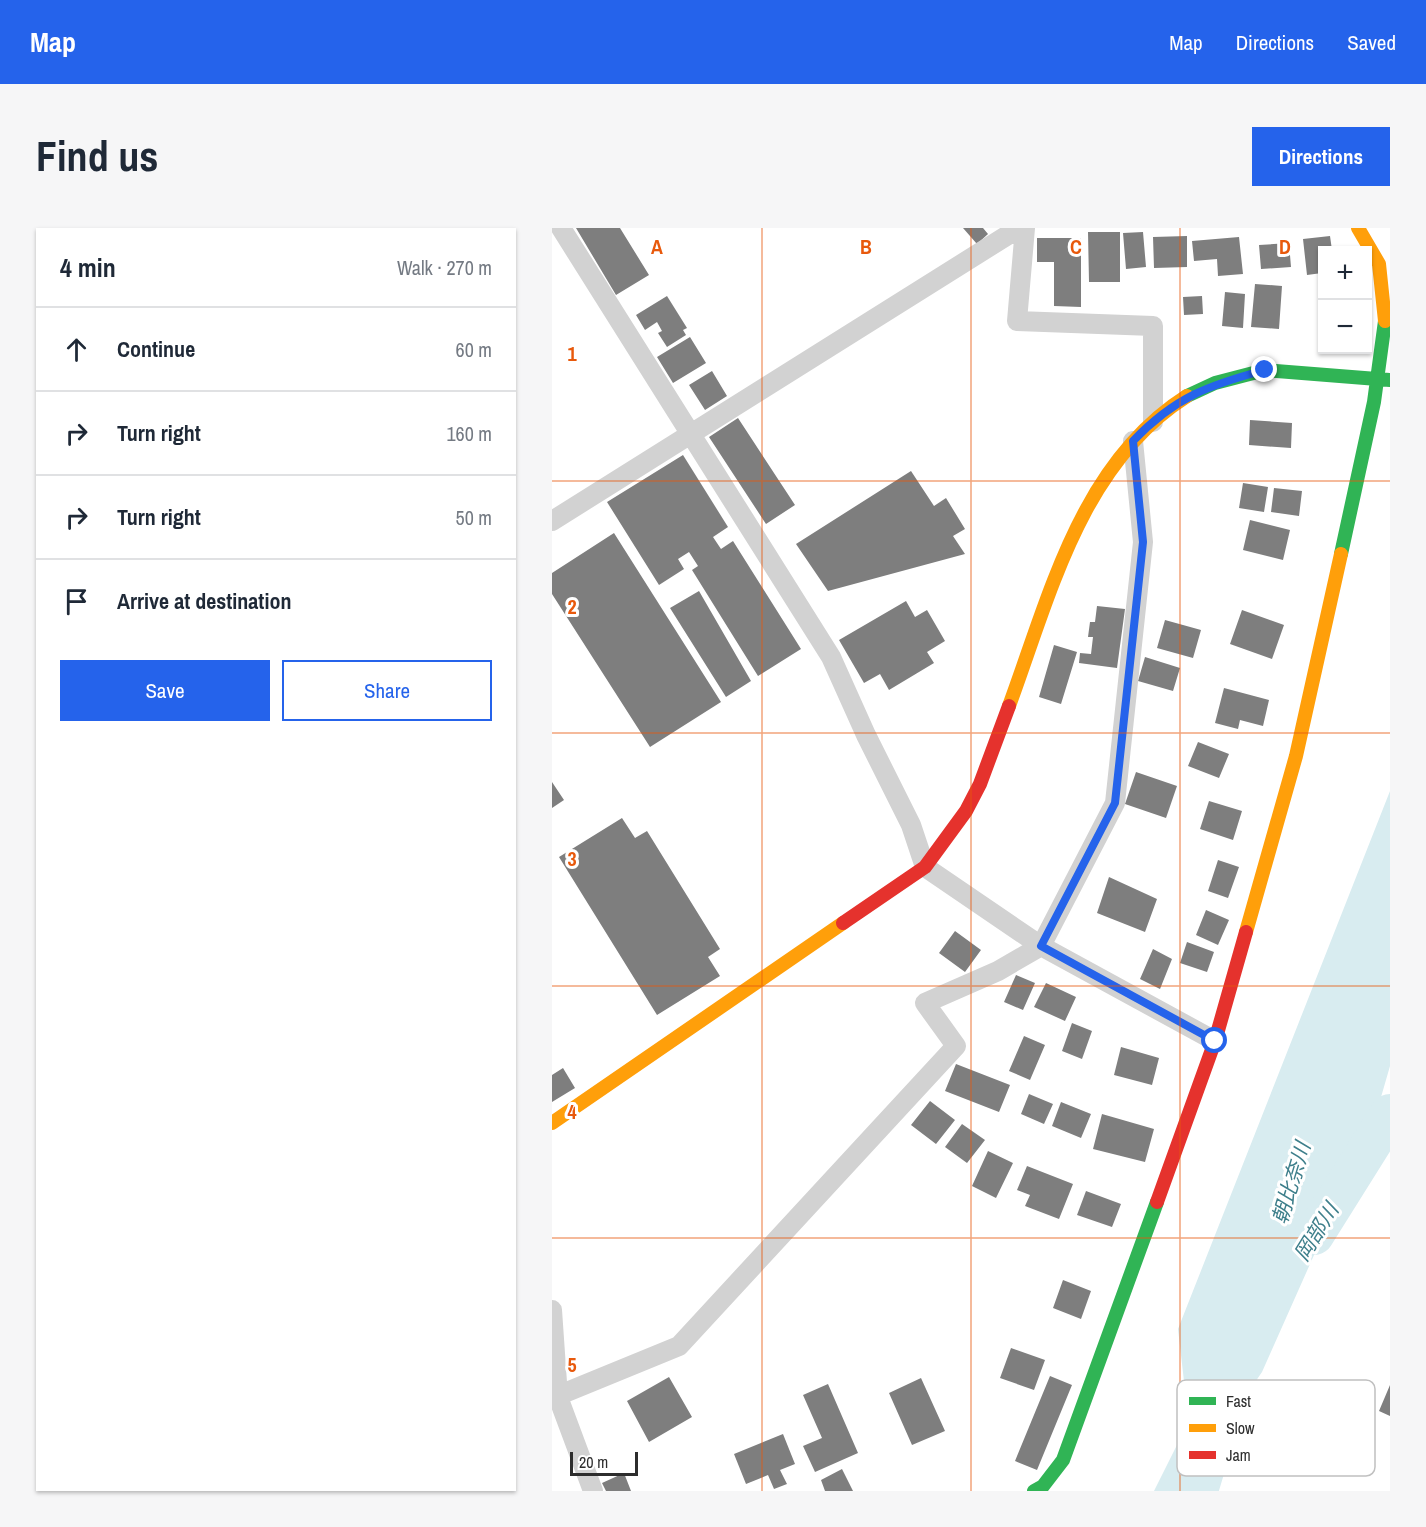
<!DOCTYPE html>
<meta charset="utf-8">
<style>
:root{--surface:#fff;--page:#f6f6f7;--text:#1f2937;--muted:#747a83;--line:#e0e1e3;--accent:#2563eb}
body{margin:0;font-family:"Archivo Narrow","Noto Sans JP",sans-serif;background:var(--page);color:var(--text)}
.controls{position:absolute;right:18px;top:18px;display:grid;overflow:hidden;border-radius:0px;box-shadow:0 2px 4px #0004}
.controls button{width:54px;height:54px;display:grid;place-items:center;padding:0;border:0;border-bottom:2px solid var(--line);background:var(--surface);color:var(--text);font:30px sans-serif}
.scale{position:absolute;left:18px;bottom:15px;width:68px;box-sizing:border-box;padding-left:6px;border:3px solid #2d2d2d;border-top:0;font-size:16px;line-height:21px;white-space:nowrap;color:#2d2d2d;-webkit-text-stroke:4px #fff;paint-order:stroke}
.stop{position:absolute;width:18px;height:18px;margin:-14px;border:4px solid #2563eb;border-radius:50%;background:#fff}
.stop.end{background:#2563eb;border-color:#fff;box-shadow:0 2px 6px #0008}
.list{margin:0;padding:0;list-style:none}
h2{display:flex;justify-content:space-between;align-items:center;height:78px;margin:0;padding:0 24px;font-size:26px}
h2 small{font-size:20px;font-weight:400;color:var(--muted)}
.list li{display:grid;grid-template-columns:39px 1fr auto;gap:18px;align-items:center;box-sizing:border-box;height:84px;padding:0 24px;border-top:2px solid var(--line)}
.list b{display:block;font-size:22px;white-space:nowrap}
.list em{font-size:20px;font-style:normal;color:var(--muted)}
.actions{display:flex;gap:12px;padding:18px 24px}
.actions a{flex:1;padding:14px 0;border:2px solid var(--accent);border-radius:0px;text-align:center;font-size:21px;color:var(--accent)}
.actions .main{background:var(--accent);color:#fff}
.icon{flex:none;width:33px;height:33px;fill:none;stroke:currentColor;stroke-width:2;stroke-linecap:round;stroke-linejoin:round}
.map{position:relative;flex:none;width:838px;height:1263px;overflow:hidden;border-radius:0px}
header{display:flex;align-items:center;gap:36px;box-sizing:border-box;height:84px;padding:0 30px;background:var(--accent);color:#fff}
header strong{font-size:28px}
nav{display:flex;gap:33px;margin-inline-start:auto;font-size:21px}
.intro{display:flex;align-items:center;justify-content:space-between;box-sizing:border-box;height:144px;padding:0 36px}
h1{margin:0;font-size:42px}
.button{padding:15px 27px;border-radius:0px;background:var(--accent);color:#fff;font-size:21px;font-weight:700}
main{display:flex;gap:36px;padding:0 36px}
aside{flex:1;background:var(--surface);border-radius:0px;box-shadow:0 2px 4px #0004}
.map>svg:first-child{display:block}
.water{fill:#d8ecf0}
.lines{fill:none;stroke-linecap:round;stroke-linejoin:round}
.river{stroke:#d8ecf0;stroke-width:40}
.building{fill:#7e7e7e}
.street{stroke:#d2d2d2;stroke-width:20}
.fast{stroke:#30b455;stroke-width:14}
.slow{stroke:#ff9f0a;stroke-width:14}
.jam{stroke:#e5322d;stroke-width:14}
.route{stroke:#2563eb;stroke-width:8}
.grid{fill:none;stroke:#e8590c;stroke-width:1.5;stroke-opacity:0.55}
.labels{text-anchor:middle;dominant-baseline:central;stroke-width:6;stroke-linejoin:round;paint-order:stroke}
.water-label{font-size:21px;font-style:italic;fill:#3e7f8b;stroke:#fff}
.key{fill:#fff;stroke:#c0c0c0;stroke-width:1.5}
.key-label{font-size:16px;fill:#2d2d2d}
.grid-label{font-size:20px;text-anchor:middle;font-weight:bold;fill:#e8590c;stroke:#fff;stroke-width:6;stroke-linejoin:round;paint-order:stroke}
</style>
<header>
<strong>Map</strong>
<nav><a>Map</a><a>Directions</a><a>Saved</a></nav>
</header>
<div class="intro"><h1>Find us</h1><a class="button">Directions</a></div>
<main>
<aside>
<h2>4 min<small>Walk · 270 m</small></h2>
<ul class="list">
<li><svg class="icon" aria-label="ahead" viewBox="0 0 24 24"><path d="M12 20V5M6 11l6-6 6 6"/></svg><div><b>Continue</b></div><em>60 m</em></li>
<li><svg class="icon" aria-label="right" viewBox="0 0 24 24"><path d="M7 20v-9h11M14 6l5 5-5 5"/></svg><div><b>Turn right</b></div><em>160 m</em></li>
<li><svg class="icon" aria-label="right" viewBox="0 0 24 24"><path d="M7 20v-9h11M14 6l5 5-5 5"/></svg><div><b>Turn right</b></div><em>50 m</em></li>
<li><svg class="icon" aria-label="arrive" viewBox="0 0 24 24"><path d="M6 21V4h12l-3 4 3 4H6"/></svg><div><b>Arrive at destination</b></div></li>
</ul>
<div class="actions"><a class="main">Save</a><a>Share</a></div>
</aside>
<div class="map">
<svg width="838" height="1263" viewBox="0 0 838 1263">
<rect width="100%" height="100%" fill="#fff"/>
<!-- water -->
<path class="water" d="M838,563V838L823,890L710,1144L660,1217L644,1263H602L639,1189L657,1178L636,1188L626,1101Z"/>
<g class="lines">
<!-- river -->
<path class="river" d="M762,1007L838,886
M646,1263L675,1166"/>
</g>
<!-- building -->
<path class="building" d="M24,0H68L97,47L64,67Z
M411,0H431L436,6L425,16Z
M536,4H568V54H537Z
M591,4L594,39L574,41L571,5Z
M635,8V39L602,40L601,9Z
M778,8L780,22H770V45L755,47L751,11Z
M687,9L691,46L666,48L665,31L642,33L640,13Z
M485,10H529V79L502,78V34H485Z
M737,15L739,39L709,41L707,17Z
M703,56L730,58L727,101L699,99Z
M673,64L693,66L691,100L670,98Z
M115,68L135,100L131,102L134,107L115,119L106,105L110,103L105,94L93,102L84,87Z
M650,68L651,86L632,87L631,69Z
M138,109L154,135L121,155L105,129Z
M160,143L175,168L153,182L137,157Z
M186,190L243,277L214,296L157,209Z
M698,192L740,195L739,220L697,217Z
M131,227L176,299L161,309L169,321L181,313L249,421L206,448L140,342L146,338L137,324L126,331L132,341L107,357L55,274Z
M359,243L382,278L394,270L413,301L401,308L413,326L276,363L244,316Z
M691,255L716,259L712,284L687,280Z
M722,260L750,263L747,288L719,284Z
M698,292L738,302L731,332L691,322Z
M62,305L169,474L98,519L0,366V345Z
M147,363L199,453L174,469L118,380Z
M354,373L363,389L375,382L393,413L375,424L382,435L337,462L328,446L312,455L287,412Z
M545,378L573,381L565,440L527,435L528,425L539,426L541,409H536L538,394H543Z
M690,382L732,397L720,431L678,416Z
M613,392L649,402L641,430L605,420Z
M502,417L525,424L509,476L487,469Z
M593,429L628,440L621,463L586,453Z
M672,460L717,472L711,498L688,492L686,501L663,495Z
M646,514L677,526L667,550L636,538Z
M584,544L625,558L614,590L573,576Z
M0,554L12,572L0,580Z
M657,573L690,583L681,612L648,601Z
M70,590L83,610L95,603L168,721L156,729L168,748L105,787L7,629Z
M666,632L687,639L676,670L656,663Z
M557,649L605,671L593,704L545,685Z
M654,682L677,692L666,717L644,707Z
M403,703L429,722L413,744L387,725Z
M635,714L662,724L655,744L628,735Z
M601,721L620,731L608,761L588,751Z
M464,747L483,755L471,782L452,774Z
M494,755L524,769L513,793L482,779Z
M520,795L540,803L530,831L510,823Z
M472,808L493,817L478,852L457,843Z
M569,819L607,830L600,857L562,847Z
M404,836L458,857L447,884L393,863Z
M11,840L23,860L0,874V847Z
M477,866L501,876L492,896L469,886Z
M378,873L403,892L384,916L359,897Z
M509,874L539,886L529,910L500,898Z
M550,886L602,901L593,934L541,921Z
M410,896L433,912L415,935L393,919Z
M436,923L461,935L444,970L420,958Z
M475,938L521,956L507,991L473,978L478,967L465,962Z
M534,963L569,976L560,999L525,987Z
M511,1052L539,1063L529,1091L501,1080Z
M459,1120L493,1132L482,1162L448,1150Z
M498,1148L520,1157L485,1242L463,1233Z
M117,1149L140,1189L97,1214L75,1173Z
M369,1150L393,1203L360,1217L337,1165Z
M276,1156L306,1225L263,1244L251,1218L270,1210L251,1167Z
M838,1157V1188L827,1183Z
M231,1206L243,1236L228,1242L235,1256L222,1261L216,1247L194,1256L182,1226Z
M290,1241L301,1263H273L269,1252Z
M72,1245L79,1263H54L50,1255Z"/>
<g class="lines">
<!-- street -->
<path class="street" d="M9,0L279,429L314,507L359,597L373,639L489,718L663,813
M473,0L465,93L601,98V194
M0,293L467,0
M0,1082L6,1169L41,1263
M0,1170L127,1118L404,818L373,775L446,743L489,718L563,575L591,314L581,213"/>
<!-- fast -->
<path class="fast" d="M635,168L663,155L713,142L838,152
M789,326L822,174L833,93
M482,1263L491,1258L511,1232L605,974"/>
<!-- slow -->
<path class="slow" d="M806,0L827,36L833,93
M457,478C498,367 529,235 635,168
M694,704L744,528L789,326
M0,895L291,695"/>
<!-- jam -->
<path class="jam" d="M291,695L373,639L414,583L428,556L457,478
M605,974L663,813L694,704"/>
</g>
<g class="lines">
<!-- route -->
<path class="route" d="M663,813L489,718L563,575L591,314L581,213C623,169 657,157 713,142"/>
</g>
<!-- grid -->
<path class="grid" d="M210,0V1263M419,0V1263M628,0V1263M0,253H838M0,505H838M0,758H838M0,1010H838"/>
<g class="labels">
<!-- water labels -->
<g class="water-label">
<text transform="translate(739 955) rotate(-73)">朝比奈川</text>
<text transform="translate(764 1004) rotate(-58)">岡部川</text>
</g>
</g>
<!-- legend -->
<rect x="625" y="1152" width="198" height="96" rx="9" class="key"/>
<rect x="637" y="1169" width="27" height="8" fill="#30b455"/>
<rect x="637" y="1196" width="27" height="8" fill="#ff9f0a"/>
<rect x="637" y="1223" width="27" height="8" fill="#e5322d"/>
<g class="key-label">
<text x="674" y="1179">Fast</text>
<text x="674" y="1206">Slow</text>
<text x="674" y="1233">Jam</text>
</g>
<g class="grid-label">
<text x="105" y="26">A</text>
<text x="314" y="26">B</text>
<text x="524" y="26">C</text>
<text x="733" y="26">D</text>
<text x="20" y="133">1</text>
<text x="20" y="386">2</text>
<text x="20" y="638">3</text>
<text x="20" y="891">4</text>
<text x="20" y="1144">5</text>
</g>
</svg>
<div class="controls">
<button>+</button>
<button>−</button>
</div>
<div class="scale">20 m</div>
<div class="stop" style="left:663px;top:813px"></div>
<div class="stop end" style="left:713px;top:142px"></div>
</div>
</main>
